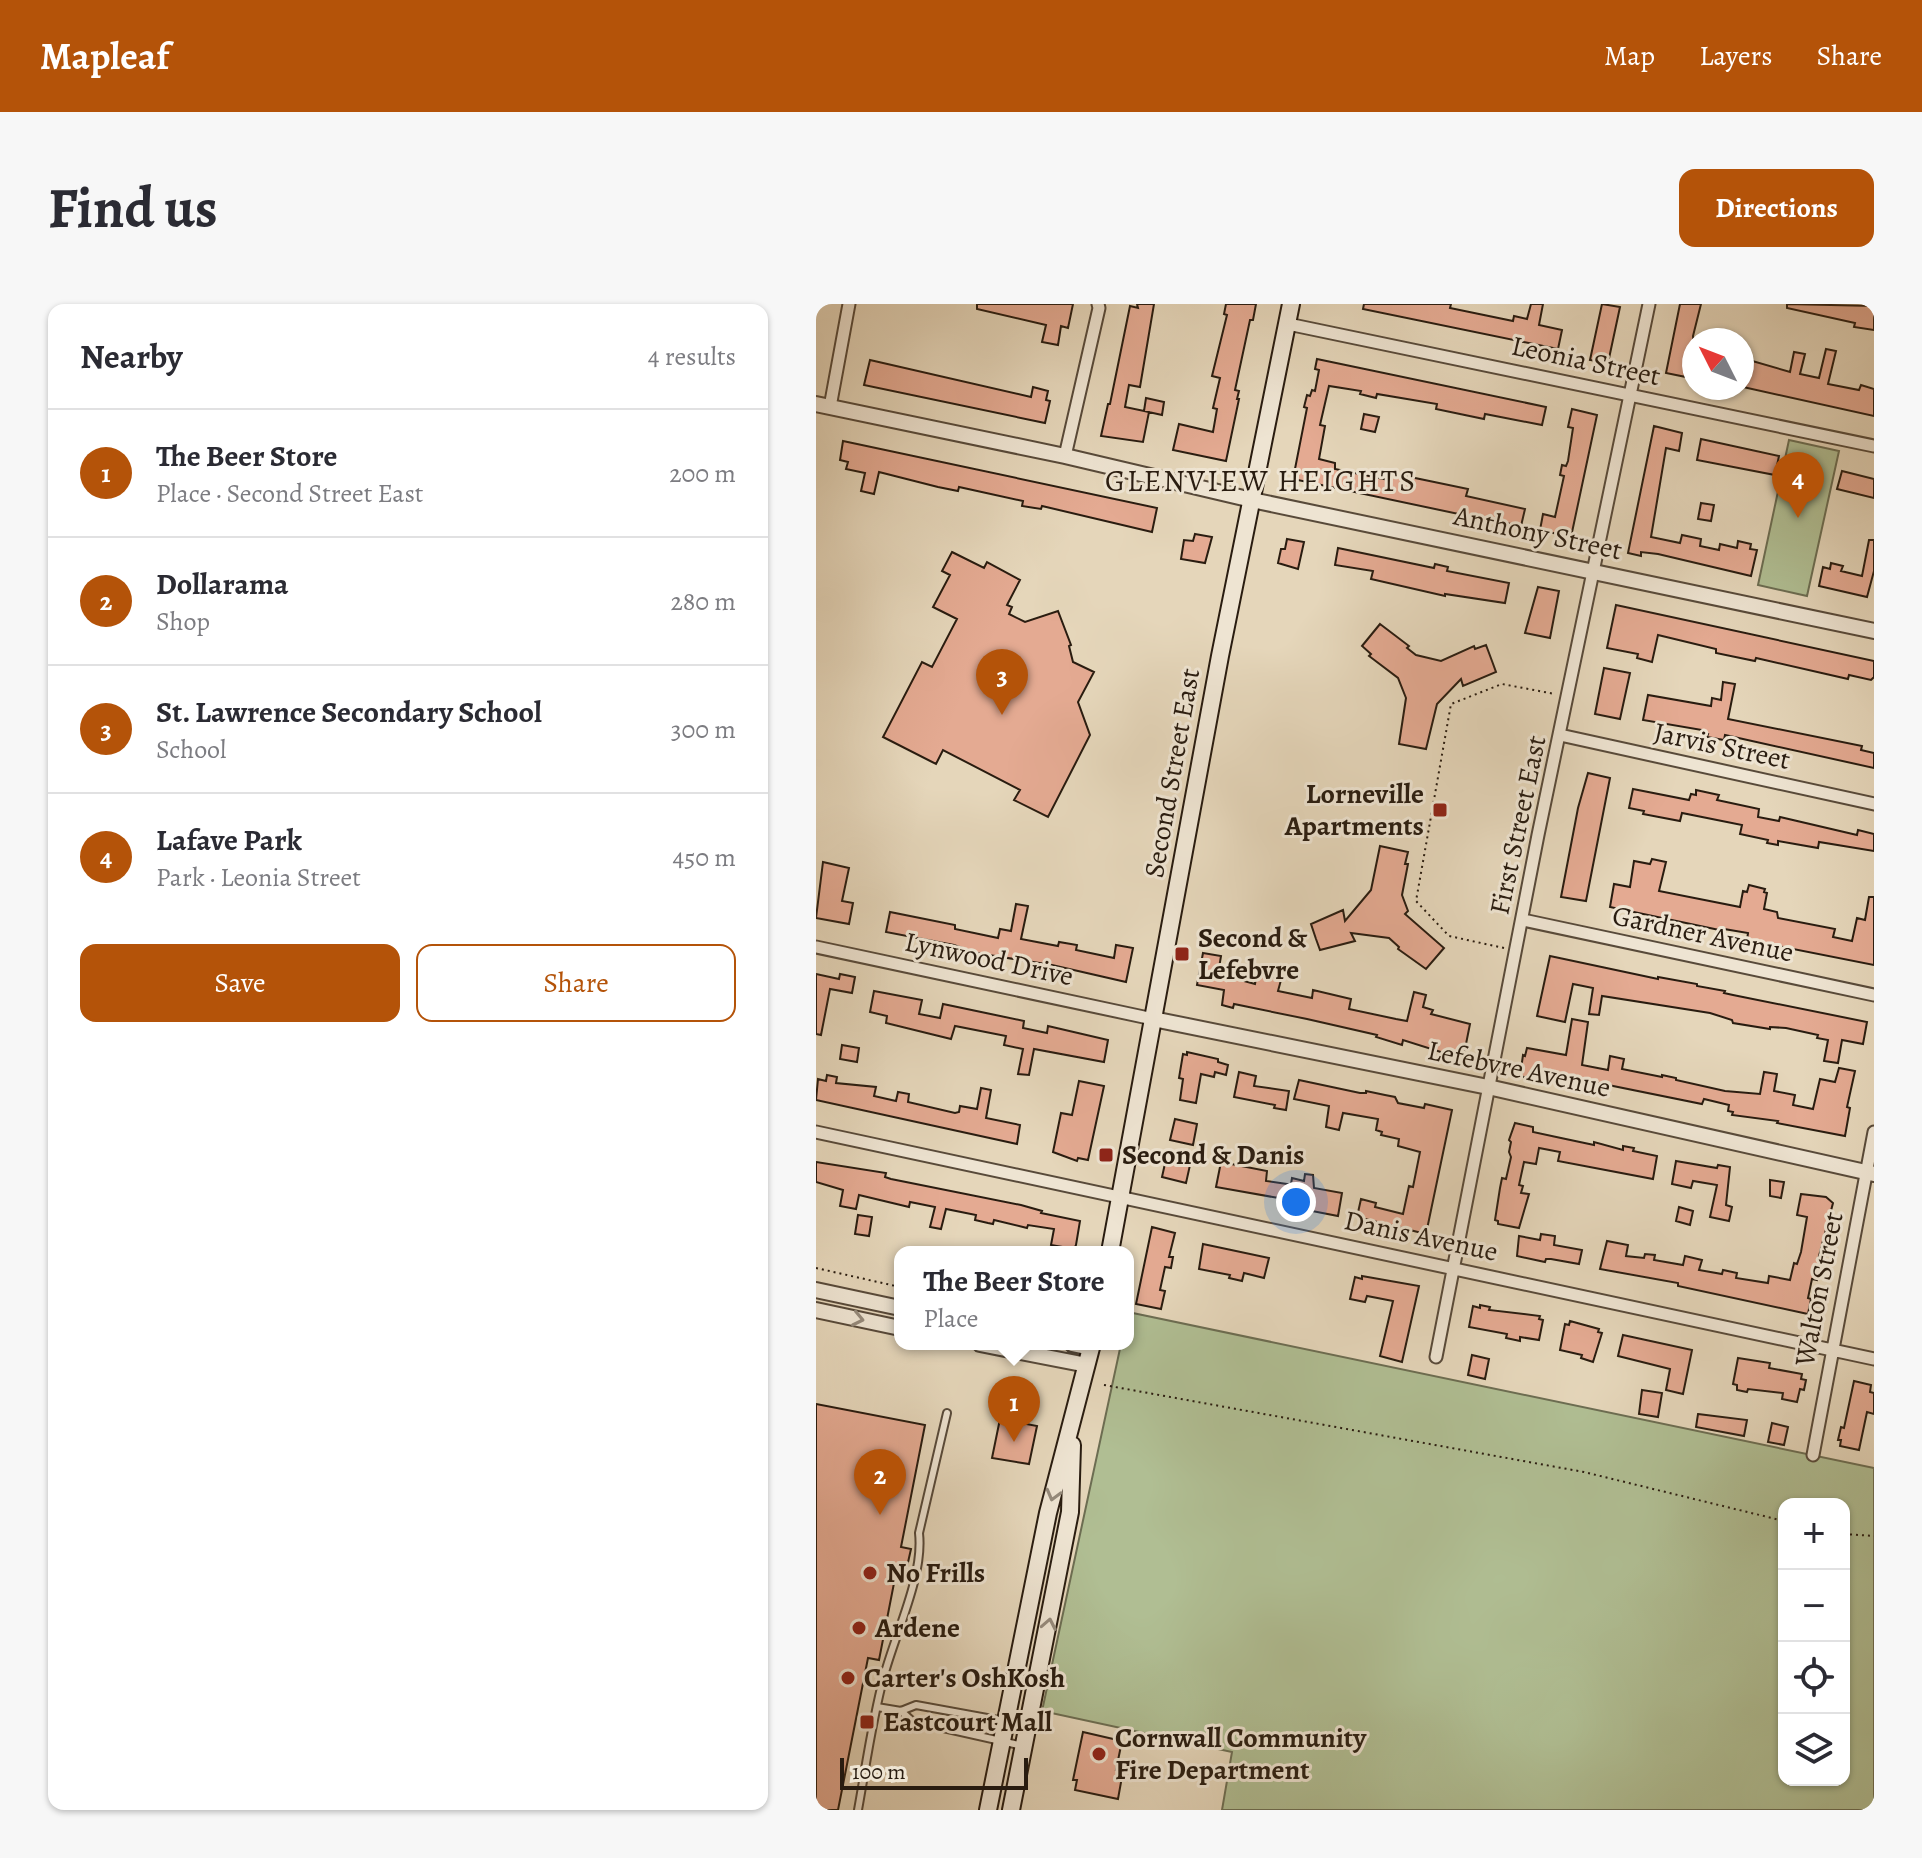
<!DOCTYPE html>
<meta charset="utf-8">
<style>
:root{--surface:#fff;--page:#f7f7f7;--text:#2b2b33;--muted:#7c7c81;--line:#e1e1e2;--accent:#b45309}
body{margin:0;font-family:Alegreya,serif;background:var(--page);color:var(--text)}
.controls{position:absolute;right:24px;bottom:24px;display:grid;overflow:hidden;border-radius:16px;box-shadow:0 2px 6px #0004}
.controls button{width:72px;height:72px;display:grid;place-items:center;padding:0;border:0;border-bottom:2px solid var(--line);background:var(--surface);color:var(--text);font:40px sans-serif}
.compass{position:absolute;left:866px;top:24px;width:72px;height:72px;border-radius:50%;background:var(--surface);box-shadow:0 2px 6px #0004;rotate:312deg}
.scale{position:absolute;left:24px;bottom:20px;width:188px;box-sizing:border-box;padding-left:8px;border:4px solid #291c10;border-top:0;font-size:22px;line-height:28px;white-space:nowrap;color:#291c10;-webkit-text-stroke:6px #eee4d2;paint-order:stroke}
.you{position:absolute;left:480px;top:898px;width:28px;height:28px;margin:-20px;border:6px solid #fff;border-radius:50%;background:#1a73e8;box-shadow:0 0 0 12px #1a73e833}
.badge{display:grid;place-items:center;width:52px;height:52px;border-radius:50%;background:var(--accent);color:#fff;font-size:26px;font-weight:700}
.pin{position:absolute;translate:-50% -66px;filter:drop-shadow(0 2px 4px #0008)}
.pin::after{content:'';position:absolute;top:42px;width:28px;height:24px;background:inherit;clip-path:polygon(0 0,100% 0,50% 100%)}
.popup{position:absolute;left:78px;top:942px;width:240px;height:104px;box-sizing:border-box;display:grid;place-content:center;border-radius:16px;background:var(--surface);filter:drop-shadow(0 2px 6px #0005);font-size:26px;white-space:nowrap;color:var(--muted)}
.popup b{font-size:30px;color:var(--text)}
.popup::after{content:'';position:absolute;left:50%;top:100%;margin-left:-16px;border:16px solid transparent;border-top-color:var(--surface)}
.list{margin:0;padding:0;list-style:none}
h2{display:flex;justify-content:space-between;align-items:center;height:104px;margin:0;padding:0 32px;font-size:34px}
h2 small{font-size:26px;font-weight:400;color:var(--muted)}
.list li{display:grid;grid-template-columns:52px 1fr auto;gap:24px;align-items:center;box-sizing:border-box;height:128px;padding:0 32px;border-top:2px solid var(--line)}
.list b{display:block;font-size:30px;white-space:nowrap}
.list p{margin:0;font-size:26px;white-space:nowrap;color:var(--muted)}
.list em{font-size:26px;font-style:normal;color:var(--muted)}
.actions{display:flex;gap:16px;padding:24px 32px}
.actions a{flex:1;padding:18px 0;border:2px solid var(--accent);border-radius:16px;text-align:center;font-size:28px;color:var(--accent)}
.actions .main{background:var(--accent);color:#fff}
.icon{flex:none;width:44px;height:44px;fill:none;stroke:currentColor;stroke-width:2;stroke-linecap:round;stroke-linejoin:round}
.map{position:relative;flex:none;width:1058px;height:1506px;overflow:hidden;border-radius:16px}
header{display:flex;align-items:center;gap:48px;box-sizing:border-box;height:112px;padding:0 40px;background:var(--accent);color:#fff}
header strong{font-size:38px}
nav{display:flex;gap:44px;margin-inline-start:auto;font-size:28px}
.intro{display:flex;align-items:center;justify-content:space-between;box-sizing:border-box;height:192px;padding:0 48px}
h1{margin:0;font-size:56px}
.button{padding:20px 36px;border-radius:16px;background:var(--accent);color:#fff;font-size:28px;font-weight:700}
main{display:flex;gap:48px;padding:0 48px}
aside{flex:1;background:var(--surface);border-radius:16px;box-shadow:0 2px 6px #0004}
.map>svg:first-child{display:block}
.green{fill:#b0be93;stroke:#6c6d52;stroke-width:2;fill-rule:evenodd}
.building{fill:#e4aa92;stroke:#291c10;stroke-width:2}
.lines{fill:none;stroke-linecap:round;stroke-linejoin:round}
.service-casing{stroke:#584a3a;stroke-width:10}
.minor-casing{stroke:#584a3a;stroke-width:15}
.tertiary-casing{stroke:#584a3a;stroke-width:18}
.secondary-casing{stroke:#291c10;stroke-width:20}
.path{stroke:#291c10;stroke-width:2;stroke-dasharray:2 4;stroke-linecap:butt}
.service{stroke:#eee4d2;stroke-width:6}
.minor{stroke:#eee4d2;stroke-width:11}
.tertiary{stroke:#eee4d2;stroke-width:14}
.secondary{stroke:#eee4d2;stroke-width:16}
.oneway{stroke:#958a7b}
.poi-dot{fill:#8f2418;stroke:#eee4d2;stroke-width:3}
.labels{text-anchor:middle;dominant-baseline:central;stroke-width:6;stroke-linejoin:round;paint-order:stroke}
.street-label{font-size:28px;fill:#291c10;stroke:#eee4d2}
.poi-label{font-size:28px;font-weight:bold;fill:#291c10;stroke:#eee4d2;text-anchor:start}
.neighbourhood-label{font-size:30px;letter-spacing:2px;fill:#291c10;stroke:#eee4d2}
</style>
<header>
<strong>Mapleaf</strong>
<nav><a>Map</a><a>Layers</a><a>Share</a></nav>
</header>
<div class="intro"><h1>Find us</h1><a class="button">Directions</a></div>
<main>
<aside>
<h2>Nearby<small>4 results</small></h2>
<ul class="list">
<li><span class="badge">1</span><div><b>The Beer Store</b><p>Place · Second Street East</p></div><em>200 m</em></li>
<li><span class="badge">2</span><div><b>Dollarama</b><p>Shop</p></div><em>280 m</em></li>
<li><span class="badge">3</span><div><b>St. Lawrence Secondary School</b><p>School</p></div><em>300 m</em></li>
<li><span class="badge">4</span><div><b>Lafave Park</b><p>Park · Leonia Street</p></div><em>450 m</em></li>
</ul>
<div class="actions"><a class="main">Save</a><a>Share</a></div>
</aside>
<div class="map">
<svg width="1058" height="1506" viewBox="0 0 1058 1506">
<rect width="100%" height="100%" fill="#e5d6ba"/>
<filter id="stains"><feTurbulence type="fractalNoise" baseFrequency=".0025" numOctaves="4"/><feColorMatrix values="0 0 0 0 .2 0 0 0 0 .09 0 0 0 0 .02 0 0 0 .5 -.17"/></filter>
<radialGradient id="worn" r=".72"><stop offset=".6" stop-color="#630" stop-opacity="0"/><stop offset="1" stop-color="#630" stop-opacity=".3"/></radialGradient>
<!-- green -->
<path class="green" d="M973,136L1023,147L991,292L942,281Z
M312,1008L1058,1164V1506H406L416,1448L226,1407L305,1040H312ZM968,1200H1028V1476H968Z"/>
<!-- building -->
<path class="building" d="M161,0H257L252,24L245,22L242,41L226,38L230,21L161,5Z
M321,0H338L324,83L313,81L309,103L333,108L327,138L285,132L292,100H294L314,2L322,4Z
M410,0H440L437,16H434L419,86L423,87L421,95H423L410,157L357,146L363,120L397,128L401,105L397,104L404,74L396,72L411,11L408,10Z
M548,0H635L634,4L697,17L698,12L711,15L715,0H727L723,21L746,26L742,45L547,5Z
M786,0L804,3L792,59L774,56Z
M864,0H885L877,32L878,45L870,73L850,69Z
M971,0L1058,2V26L1038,23L1039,19L971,4Z
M1010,45L1020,47L1012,80L1043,86L1045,81L1058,85V112L927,83L933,56L974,68L978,48L989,50L984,70L1003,74Z
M501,55L730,103L726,121L669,110L668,115L620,105L621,100L561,90L560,94L544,90L545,87L513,82L504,121L509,122L503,155L519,159V165L568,175L570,168L652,185L650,192L709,205L705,222L675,216L668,219L656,217L657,213L477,175L491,104L488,103L491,91L494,92L496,86L499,87L503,66L499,65Z
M54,56L215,93L217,83L232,87L230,96L234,97L229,119L48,81Z
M330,94L348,98L346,111L328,107Z
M756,105L781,111L755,233L724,226L727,210L739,213L748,172L744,171L746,161L750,162L752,157L757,124L752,123Z
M548,110L563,113L559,128L545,125Z
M838,122L866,129L863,147L850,144L835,233L864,239L866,231L885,235L884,242L903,246L904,240L921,244L922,237L935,240L934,245L941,246L935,272L842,250L825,248V252L812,249Z
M885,135L963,152L959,171L881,156Z
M27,137L341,204L336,228L226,202L225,205L206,202L207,197L143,183L142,187L122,183L63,168L58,190L45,187L49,169L30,165L32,158L24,156Z
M1026,167L1058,175V194L1021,185Z
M885,199L898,201L895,217L882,215Z
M379,230L396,233L389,259L365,255L368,236L377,237Z
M471,235L488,238L482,265L462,259L465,245H469Z
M1053,236H1058V267L1051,293L1003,282L1007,263L1014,265L1015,259L1027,262L1025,267L1046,272Z
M522,244L618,264L619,260L632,263L631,267L693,279L689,299L629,290V292L555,275L557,267L519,261Z
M136,248L168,264L171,258L204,276L191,301L196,303L193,310L209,318L242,307L255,341L253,342L257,358L278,368L262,398L274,431L232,513L198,496L204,486L127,446L120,460L67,433L106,358L116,363L141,315L117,303L134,271L126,267Z
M722,283L743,287L734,334L709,329Z
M800,301L1058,357V373L1055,376L1033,371L1032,375L940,354L939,357L900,349V345L842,331L836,358L821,354L822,350L791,344Z
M564,320L593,342L591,344L600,351L625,357L658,342L659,345L670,341L676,357L680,368L647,382L645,375L621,400L610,445L583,440L590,394L582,374L553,352L555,350L546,342Z
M788,364L814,369L804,415L779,410Z
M907,378L919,380L912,415L1046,442L1045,446L1058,449V464L909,431L908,436L891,433L892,430L885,429L886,426L827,416L832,391L895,402L896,394L905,396Z
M772,469L794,474L770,597L745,593L762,504Z
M817,485L873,496L875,490L880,491V486L903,491L901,496L943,505L942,513L963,517L964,513L1041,531L1042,526L1058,530V547L1003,538L1002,544L962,537V541L951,539L952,536L924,530L926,521L866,509L864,517L827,510L828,507L813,504Z
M564,542L592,548L589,560H592L586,591L592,607L589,610L628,644L610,665L582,645L583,643L573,634L535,629L539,637L504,646L500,635L495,620L527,606L529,617L555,586Z
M836,555L850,558L843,587L924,603L927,587L931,588L933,581L949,585L948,588L951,589L948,605L961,608L962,614L1019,625L1017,633L1036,637L1041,614L1049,616L1053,593H1058V661L931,636L932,629L908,625V627L794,603L798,580L814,583L818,557L834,560Z
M7,558L33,564L26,597L37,599L33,620L0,614Z
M200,600L212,602L205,635L242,642L243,638L261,641L260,646L298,654L300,641L317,644L310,678L236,661L160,649L138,641L70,628L74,608L139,621V625L182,634L184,625L195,627Z
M387,649L405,652L402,670L439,680L441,669L452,671V673L465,676L462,687L496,694L497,686L535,695L533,705L580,715L591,717L598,688L610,691L607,703L617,706L615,710L654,720L647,755L587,736L586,741L560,733L561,731L491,715L418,700L417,704L406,701L408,686L381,681Z
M734,652L842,675V673L881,680V682L909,687L908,689L917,691L1051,718L1047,740L1026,736L1022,759L1008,757L1012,736L1001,734L1002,731L970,724L954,723V725L917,719L916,716L894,709L786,692L783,711L773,710L777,684L757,680L749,718L721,712Z
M0,670L23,675L24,670L39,673L36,689L14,685L5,731L0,730Z
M58,687L106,696L103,710L124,714L127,700L208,717L207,724L231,729L232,722L292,736L288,758L218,745L213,771L202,770L207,745L188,741L190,732L139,722L135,735L70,719L71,712L54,708Z
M756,715L772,718L766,761L792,766L794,752L808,755L806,765L846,773V771L860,774V776L909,787L944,790L948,768L961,770L958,787L979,791L977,801L997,805L1004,775L1019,778L1023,764L1039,767L1031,803L1034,804L1029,832L961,819L962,817L916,811L917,808L912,807L913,801L888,795L886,800L738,770V773L717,769L715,775L704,772L707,751L709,752L711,744L750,751Z
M26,741L43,744L41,758L24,755Z
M371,748L402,755V758L412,761L410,771L399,768L398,773L385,770L380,799L364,796L367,775L363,774L367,750L371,751Z
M423,768L440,772L438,782L473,787L470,806L458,804L459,801L418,793Z
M11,771L21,773L20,779L60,783L58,792L80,797L82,788L93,790L92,798L139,809L143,808L144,802L161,805L165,784L175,786L170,814L204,821L201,840L0,796L2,775L10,777Z
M483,776L544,789H550V787L569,791L579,793L582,799L608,804L609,800L636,806L610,930L541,913L545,895L560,899L559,903L587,910L593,882L597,883L604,848L582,842L583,835L565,831L566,828L560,826L562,815L527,809L523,826L510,823L513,802L478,795Z
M263,777L288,782L272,856L262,854L261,857L237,848L245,809L256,811Z
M359,815L381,820L377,841L354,836Z
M699,819L717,823V828L745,834L778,841V838L807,846V842L818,844L817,847L841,852L837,875L742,857L744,848L723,844L720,860L708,858L703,881L707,882L705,889L713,890L703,924L682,920V917L679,916L684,884L686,874L690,875L695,853L693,848L695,838L693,836Z
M350,855L374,861L370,879L346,873Z
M860,857L901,864L902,861L914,863L910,901L916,903L913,917L894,913L901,881L877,877L875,884L856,880Z
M0,858L70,869L69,873L75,875L205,901L226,907L225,909L264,917L260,941L258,945L235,941L238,925L212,921L211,924L178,916L177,920L172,919L159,916L160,911L130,905L125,925L114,923L119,903L94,898L93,903L43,891L40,905L24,902L27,886L0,878Z
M405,858L451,867L450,877L471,880H475L476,874L488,877L489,870L497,871L498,884L526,889L522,912L470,902L468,895L400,883Z
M954,876L968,878L965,894L954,892Z
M985,890L1010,893L1017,899L1003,952H1006L1001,976L996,975L992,994L995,995L992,1010L862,982V979L784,965L791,937L812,941L810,952L828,954L829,950L839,951L838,956L867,961L869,952L886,956L883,966L906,970L907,966L921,969L920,974L952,979L953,972L974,976L978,959L981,960L985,948L991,913L981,911Z
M863,903L877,907L874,921L860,917Z
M42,911L56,913L53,932L39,930Z
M336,923L359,929L353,953H357L355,964L349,963L344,986L349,987L345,1005L320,1000Z
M725,930L739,932L738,941L766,946L763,960L735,955H730L729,958L701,952L703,932L724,936Z
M387,940L453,954L448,974L428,969L426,977L413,974L414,971L383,965Z
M546,972L603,982L586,1058L564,1052L577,997L551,992L549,998L534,995L539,973L546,975Z
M664,1001L674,1003L673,1006L724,1012L723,1015L727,1016L723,1036L704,1033V1037L690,1034L691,1030L653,1023L657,1002L664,1004Z
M754,1017L783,1025L782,1028L786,1029L777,1058L765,1054L766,1051L744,1046L749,1020L753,1021Z
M807,1031L876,1046L867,1090L850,1086L854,1065L802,1052Z
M656,1051L673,1055L669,1075L652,1071Z
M922,1054L954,1059L953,1064L986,1070L985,1075L990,1076L988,1086L984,1085L981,1098L966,1095L967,1089L932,1085L931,1088L921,1086V1081L917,1080Z
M1038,1077L1055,1081L1054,1088L1058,1089V1110L1051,1108L1043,1146L1024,1142L1025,1136H1022L1025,1123L1028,1124Z
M826,1086L846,1089L842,1113L823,1110Z
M0,1100L109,1121L85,1243L95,1245L88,1276L79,1274L63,1356L52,1354L22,1506H0Z
M882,1110L931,1116L928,1132L880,1123Z
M184,1115L221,1122L213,1160L176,1154Z
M956,1119L972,1123L968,1141L952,1138Z
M267,1428L306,1437L300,1466L307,1467L302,1495L259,1486L261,1476H257Z"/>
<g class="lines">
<!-- service casing -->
<g class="service-casing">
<path id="service" d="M61,1403L85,1407L100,1401L210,1421
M85,1407L96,1417L207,1442
M42,1506C50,1462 56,1416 68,1372C79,1330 108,1272 103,1229L131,1109"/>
</g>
<!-- minor casing -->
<g class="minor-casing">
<path id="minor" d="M472,20L1058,142
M14,103L33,0
M249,152L283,4L282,0
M744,431L1058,500
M707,616L1058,691
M0,643L337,715
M0,828L1058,1055
M620,1053L722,531L833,0
M997,1151L1058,828"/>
</g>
<!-- tertiary casing -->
<g class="tertiary-casing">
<path id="tertiary" d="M0,100L249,152L436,196L1058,327
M337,715L672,783L1058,870
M0,986L84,1004
M0,1006L84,1024
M164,1040L271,1061
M256,1040L275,1044"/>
</g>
<!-- secondary casing -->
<g class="secondary-casing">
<path id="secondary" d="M294,948L404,352L475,0
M172,1506L232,1209L276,1040
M195,1506L254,1208L256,1141"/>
</g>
<!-- path -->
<path class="path" d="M688,644L633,632L600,597L635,400L686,380L739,390
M0,964L84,983
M288,1081L768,1168L968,1217
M1028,1230L1058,1232"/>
<!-- service -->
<use href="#service" class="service"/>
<!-- minor -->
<use href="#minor" class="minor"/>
<!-- tertiary -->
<use href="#tertiary" class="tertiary"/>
<!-- secondary -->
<use href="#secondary" class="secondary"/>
</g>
<!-- one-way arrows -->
<defs><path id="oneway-chevron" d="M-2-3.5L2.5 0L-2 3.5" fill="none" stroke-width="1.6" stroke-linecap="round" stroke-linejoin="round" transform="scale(2)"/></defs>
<g class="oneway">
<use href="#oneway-chevron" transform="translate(42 1015) rotate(12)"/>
<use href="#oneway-chevron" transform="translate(237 1191) rotate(105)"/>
<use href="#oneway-chevron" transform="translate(233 1320) rotate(-79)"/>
</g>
<!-- markers -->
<g class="poi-dot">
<rect x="616" y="498" width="16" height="16" rx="4"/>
<rect x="358" y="642" width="16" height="16" rx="4"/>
<rect x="282" y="843" width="16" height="16" rx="4"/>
<circle cx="54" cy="1269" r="8"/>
<circle cx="43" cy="1324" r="8"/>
<circle cx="32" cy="1374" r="8"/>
<rect x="43" y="1410" width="16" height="16" rx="4"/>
<circle cx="283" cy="1450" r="8"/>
</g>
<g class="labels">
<!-- street labels -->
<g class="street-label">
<text transform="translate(770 57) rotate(12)">Leonia Street</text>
<text transform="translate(722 229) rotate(12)">Anthony Street</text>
<text transform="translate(906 442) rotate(12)">Jarvis Street</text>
<text transform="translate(356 469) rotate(-80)">Second Street East</text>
<text transform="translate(702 521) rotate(-78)">First Street East</text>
<text transform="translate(887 630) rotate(12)">Gardner Avenue</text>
<text transform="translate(173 655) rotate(12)">Lynwood Drive</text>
<text transform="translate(703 765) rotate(12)">Lefebvre Avenue</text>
<text transform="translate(605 932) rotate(12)">Danis Avenue</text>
<text transform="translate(1003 985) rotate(-79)">Walton Street</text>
</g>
<!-- poi labels -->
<g class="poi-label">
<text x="608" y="490" text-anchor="end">Lorneville<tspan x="608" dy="32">Apartments</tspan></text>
<text x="382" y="634">Second &amp;<tspan x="382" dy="32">Lefebvre</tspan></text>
<text x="306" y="851">Second &amp; Danis</text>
<text x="70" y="1269">No Frills</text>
<text x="59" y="1324">Ardene</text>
<text x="48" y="1374">Carter's OshKosh</text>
<text x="67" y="1418">Eastcourt Mall</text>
<text x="299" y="1434">Cornwall Community<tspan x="299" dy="32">Fire Department</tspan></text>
</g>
<!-- neighbourhood labels -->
<g class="neighbourhood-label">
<text x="445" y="177">GLENVIEW HEIGHTS</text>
</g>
</g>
<rect width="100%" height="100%" filter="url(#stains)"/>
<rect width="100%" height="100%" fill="url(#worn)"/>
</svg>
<div class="controls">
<button>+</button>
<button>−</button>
<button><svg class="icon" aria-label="locate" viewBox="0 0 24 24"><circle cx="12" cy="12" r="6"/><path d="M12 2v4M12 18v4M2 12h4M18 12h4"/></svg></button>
<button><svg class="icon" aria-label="layers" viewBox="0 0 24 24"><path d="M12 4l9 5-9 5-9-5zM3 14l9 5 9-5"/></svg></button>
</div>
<svg class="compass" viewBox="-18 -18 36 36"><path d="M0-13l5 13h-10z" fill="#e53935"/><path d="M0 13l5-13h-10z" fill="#7c7c81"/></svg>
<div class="scale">100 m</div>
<div class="you"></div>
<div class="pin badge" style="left:198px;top:1138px">1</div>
<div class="popup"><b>The Beer Store</b>Place</div>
<div class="pin badge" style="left:64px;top:1211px">2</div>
<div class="pin badge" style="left:186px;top:411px">3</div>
<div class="pin badge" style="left:982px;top:214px">4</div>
</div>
</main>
